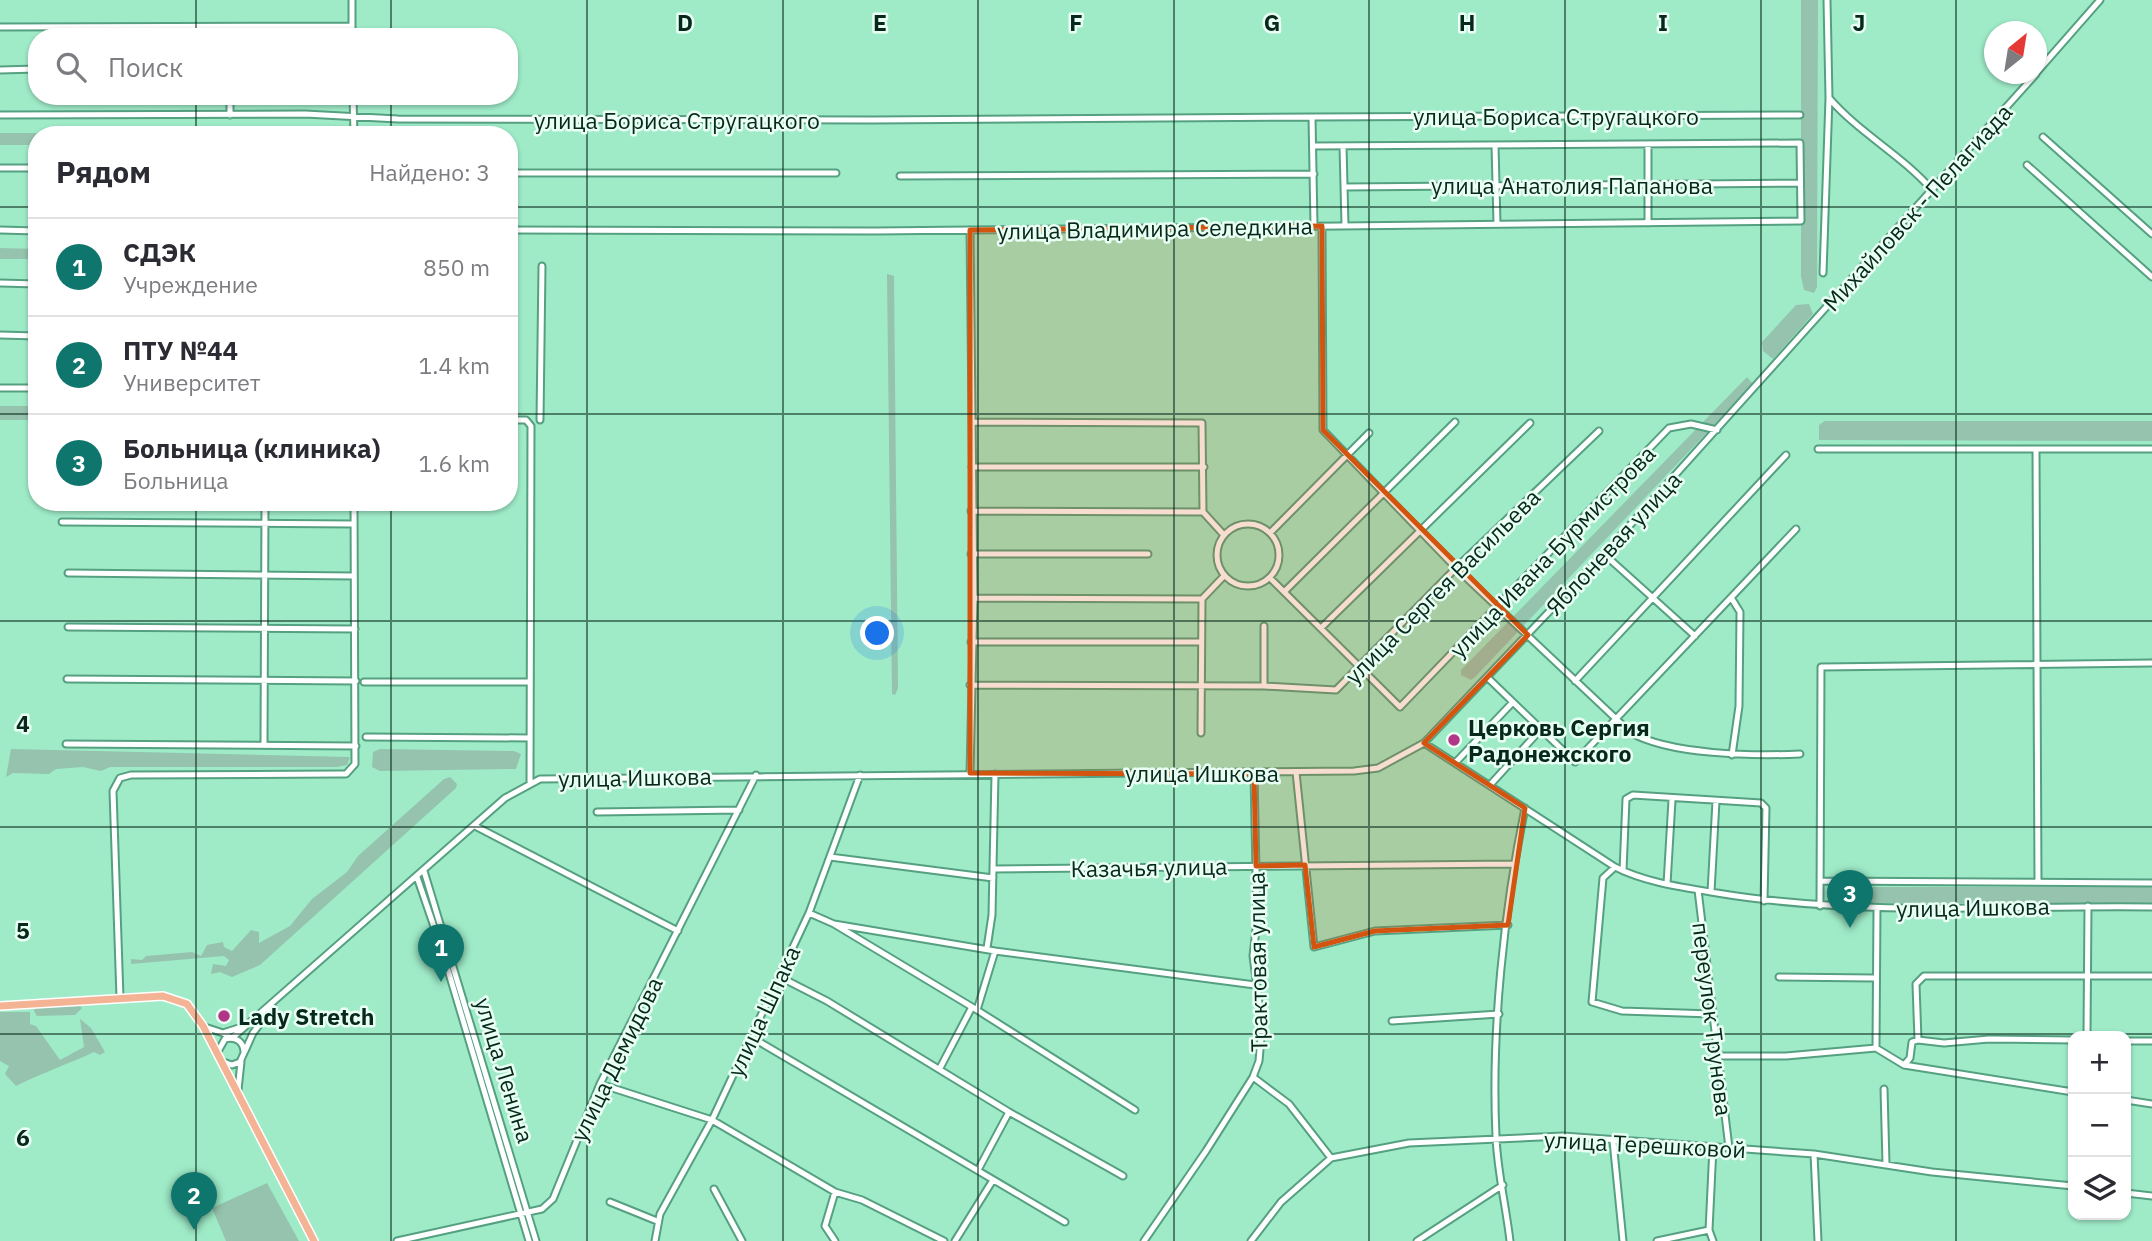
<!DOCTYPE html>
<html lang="ru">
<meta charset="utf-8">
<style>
:root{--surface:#fff;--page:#f7f7f7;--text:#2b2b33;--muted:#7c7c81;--line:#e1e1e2;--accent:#0f766e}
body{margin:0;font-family:"IBM Plex Sans",sans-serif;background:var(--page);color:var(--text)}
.controls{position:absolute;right:21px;bottom:21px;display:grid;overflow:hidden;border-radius:14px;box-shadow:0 2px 5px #0004}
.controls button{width:63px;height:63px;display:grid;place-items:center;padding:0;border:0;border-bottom:2px solid var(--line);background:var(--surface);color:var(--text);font:35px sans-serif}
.compass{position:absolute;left:1984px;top:21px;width:63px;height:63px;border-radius:50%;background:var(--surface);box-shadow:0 2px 5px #0004;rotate:30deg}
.you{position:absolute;left:878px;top:634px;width:24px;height:24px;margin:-18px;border:5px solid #fff;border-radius:50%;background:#1a73e8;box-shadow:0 0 0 10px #1a73e833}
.badge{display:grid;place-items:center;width:46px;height:46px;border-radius:50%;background:var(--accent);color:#fff;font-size:23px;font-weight:700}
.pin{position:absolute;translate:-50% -58px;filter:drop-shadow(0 2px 4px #0008)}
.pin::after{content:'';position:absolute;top:37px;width:24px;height:21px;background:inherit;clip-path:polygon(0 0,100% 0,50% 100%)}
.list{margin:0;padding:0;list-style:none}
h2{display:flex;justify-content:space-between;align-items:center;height:91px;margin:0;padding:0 28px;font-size:30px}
h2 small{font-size:23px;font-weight:400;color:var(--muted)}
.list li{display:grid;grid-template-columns:46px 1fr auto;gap:21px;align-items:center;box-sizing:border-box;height:98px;padding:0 28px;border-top:2px solid var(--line)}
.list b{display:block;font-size:26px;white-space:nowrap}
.list p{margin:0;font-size:23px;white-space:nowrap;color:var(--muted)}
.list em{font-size:23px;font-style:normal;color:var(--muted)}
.icon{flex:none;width:38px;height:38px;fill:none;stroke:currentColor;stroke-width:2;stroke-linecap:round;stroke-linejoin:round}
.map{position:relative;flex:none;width:2152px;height:1241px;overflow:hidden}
.search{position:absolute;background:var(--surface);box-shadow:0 2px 5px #0004;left:28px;top:28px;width:490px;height:77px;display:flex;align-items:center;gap:18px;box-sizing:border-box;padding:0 24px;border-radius:28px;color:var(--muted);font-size:26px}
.panel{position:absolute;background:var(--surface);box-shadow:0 2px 5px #0004;left:28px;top:126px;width:490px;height:385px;border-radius:28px}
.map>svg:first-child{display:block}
.green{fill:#95c3ad}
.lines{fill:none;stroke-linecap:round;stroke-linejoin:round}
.minor-casing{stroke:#55a080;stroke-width:9}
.major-casing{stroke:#fff;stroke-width:10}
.minor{stroke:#fff;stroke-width:5}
.major{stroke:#f5b395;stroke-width:7}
.marked{fill:#d2540e;fill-opacity:0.2;stroke:#d2540e;stroke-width:5;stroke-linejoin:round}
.grid{fill:none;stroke:#07281c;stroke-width:2;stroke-opacity:0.55}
.poi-dot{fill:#b13687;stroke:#e9fff4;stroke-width:2.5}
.labels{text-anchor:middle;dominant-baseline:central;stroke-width:5;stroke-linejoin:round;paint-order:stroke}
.street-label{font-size:23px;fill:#07281c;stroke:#e9fff4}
.poi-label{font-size:23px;font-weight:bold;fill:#07281c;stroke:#e9fff4;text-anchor:start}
.grid-label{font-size:23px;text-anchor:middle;font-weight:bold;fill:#07281c;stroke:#e9fff4;stroke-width:5;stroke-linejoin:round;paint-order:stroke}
</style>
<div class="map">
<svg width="2152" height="1241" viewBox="0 0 2152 1241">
<rect width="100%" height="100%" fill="#9febc8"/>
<!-- green -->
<path class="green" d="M1801,0H1818L1817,287L1814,293L1804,290L1801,276Z
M0,133H335L337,135H37V145H0Z
M0,248L37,249V259H0Z
M887,274L894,276L898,688L895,695L892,694Z
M1809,304L1813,314L1773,359L1763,351L1762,342L1796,305Z
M1747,377L1753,384L1475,677L1471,680L1461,675V670Z
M0,406H37V420H0Z
M1825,421H2152V441L1819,440V425Z
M11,749L350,757L347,765L337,767H110L101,771L83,767L56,769L49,774L13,773L6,777Z
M380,749L514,751L521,754L516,769L380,771L372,767L373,752Z
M450,777L457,784L456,788L260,965L232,977L220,972L211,974L213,964L226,966L229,960L224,956L131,964V959L142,960L146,956L192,952L201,956L207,945L223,942L224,947L232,951L251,930L259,932V943L290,926L312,899L347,872L358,856L444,779Z
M1855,887H2152V903H1829L1828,896Z
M79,1005L82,1008L75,1015L37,1016L34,1011L35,1008Z
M0,1012H30V1024L36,1026L60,1060L84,1047L80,1019L91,1028L105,1052L100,1055L94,1052C68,1064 40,1074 16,1086L5,1074L9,1066L0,1061Z
M267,1183L299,1241H226L212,1208Z"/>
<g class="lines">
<!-- minor casing -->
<g class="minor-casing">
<path id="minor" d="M1827,0L1829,98C1859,133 1902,155 1933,191
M0,27L352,26
M352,37V0
M0,70L37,69
M2036,73L2100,0
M230,96V115
M353,96L354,135
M0,115L305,114L398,119L873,120L1312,117L1314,226
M1312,117L1800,115
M2043,137L2152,234
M1495,145L1497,224
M1343,146L1345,226
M2027,165L2152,277
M0,168H37
M509,173H836
M900,176L1314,174
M1344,187L1800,183
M1648,223V144
M1322,226L1323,430L1456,568L1630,732C1669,755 1754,756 1800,754
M0,230L37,231
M509,230L875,231L1801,221L1800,143L1313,146
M970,230L974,598L970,773
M1823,273L1829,98
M0,283L37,284
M0,335L37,336
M0,388H37
M509,420H526L531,426L530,782
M540,420L542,266
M974,422L1202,423L1203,512L1223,534
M1818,449H2152
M2036,449L2038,881
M972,467H1204
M971,511L1203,512
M62,522L354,524
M1217 555a31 31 0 1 1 62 0a31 31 0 1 1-62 0Z
M1270,533L1369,433
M971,554H1148
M1604,554L1695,636
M68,573L354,576
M1270,578L1400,707L1669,428L1691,424L1717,430
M1285,591L1455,422
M974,598L1202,599
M1732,599L1740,612L1739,706L1732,755
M68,627L355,629
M1321,628L1530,423
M971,642H1200
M1488,678L1575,762L1796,529
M67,679L356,681
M1575,681L1786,455
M364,682H529
M970,685L1264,686L1336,690L1456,568L1599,431
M1264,686V626
M1201,733L1202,599L1223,577
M366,737L529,738
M1424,743L1615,867C1647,883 1682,887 1717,893C1861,917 2007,905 2152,907
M66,744L356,746
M264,744L265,502
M1456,762L1513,702
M1296,772L1314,947L1375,931L1508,925
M1490,785L1541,729
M597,812L739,810
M475,826L678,931
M830,857L993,878
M1615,867L1603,878L1592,1002L1622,1011L1712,1014
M993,869L1514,864
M424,871L536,1241
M1623,871L1626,799L1633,795L1761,803L1766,808L1764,901
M417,877L442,950L529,1241
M1820,881L2152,883
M1667,884L1672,800
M1698,890L1729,1148
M1711,892L1716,801
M1820,906L1821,667L2152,663
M809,913L834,924L977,1010L1135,1110
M834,924L995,951L1255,985
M987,948L992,915L995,774
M780,977L827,1001L1009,1112L1123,1176
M1779,977L1874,978
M120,998L113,791L120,778L131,775L339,774H346L355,764L354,502
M977,1010L995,951
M1392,1021L1499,1014
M205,1027L223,1033L242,1027
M223,1033L232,1038L505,798L540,779L1354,771L1378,768L1424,743L1604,554L2036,74
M2087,1036L2088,906
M751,1037L1065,1222
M1918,1040L1944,1043L1989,1039L2073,1040
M2126,1041H2152
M1876,1048L1877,908
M245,1051L253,1033L273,1007
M217,1053L225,1039C236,1036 244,1042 244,1053L240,1062L232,1065L223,1062
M1719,1056H1786L1876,1048L1904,1065L2073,1092
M1904,1065L1910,1058L1912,1042L1918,1040L1916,984L1924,976H2152
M940,1068L972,1007
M1253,1077L1289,1104L1331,1158
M600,1084L712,1120L835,1192L862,1200L944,1241
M1884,1089L1886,1164
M238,1090L241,1062
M2126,1100L2152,1104
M1613,1141L1623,1241
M1814,1154L1818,1241
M978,1170L1009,1112
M714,1189L742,1241
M2126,1193L2152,1196
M610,1202L657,1221
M397,1241L542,1209L553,1199L600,1084L756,775
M655,1241L660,1214L712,1120L809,913L860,775
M835,1241L825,1226L835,1192
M955,1241L993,1180
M1144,1241L1206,1151L1253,1077L1259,1061L1262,1026L1253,956L1257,920L1254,774
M1251,1241L1281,1202L1331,1158L1409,1143L1563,1136L1814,1154L1932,1172L2073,1186
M1417,1241L1503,1185
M1510,1241C1506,1206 1497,1170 1496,1136C1491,1031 1504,910 1525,808
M1657,1241L1709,1230
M1713,1241L1709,1230L1713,1147"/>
</g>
<!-- major casing -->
<g class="major-casing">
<path id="major" d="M0,1006L163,996L187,1004L203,1026L314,1241"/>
</g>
<!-- minor -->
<use href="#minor" class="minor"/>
<!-- major -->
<use href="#major" class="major"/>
</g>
<!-- marked area -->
<path class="marked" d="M1322,226L1323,430L1528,635L1424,743L1525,808L1508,925L1375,931L1314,947L1305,865L1256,866L1254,774L970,773V230Z"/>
<!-- grid -->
<path class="grid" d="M196,0V37M391,0V37M587,0V1241M783,0V1241M978,0V1241M1174,0V1241M1369,0V1241M1565,0V1241M1761,0V1241M1956,0V1241M196,96V135M391,96V135M0,207H37M509,207H2152M0,414H37M509,414H2152M196,502V1241M391,502V1241M0,621H2152M0,827H2152M0,1034H2152"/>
<!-- markers -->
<g class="poi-dot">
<circle cx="1454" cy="740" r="7"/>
<circle cx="224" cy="1016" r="7"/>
</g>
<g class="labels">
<!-- street labels -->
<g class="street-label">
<text x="1556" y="116">улица Бориса Стругацкого</text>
<text x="677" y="120">улица Бориса Стругацкого</text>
<text x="1572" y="185">улица Анатолия Папанова</text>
<text transform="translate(1917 207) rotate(-48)">Михайловск - Пелагиада</text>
<text transform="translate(1155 228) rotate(-1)">улица Владимира Селедкина</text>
<text transform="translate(1613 543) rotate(-47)">Яблоневая улица</text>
<text transform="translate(1552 551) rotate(-46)">улица Ивана Бурмистрова</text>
<text transform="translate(1442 586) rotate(-45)">улица Сергея Васильева</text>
<text x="1202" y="773">улица Ишкова</text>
<text transform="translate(635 777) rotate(-1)">улица Ишкова</text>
<text transform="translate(1149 867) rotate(-1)">Казачья улица</text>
<text transform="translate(1973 907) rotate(-1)">улица Ишкова</text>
<text transform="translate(1257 962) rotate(-91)">Трактовая улица</text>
<text transform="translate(763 1011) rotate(-65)">улица Шпака</text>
<text transform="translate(1713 1019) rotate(83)">переулок Трунова</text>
<text transform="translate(616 1059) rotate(-64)">улица Демидова</text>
<text transform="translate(505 1070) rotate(73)">улица Ленина</text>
<text transform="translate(1645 1144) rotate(3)">улица Терешковой</text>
</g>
<!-- poi labels -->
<g class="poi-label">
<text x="1468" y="727">Церковь Сергия<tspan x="1468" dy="26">Радонежского</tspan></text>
<text x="238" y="1016">Lady Stretch</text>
</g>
</g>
<g class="grid-label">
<text x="685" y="31">D</text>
<text x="880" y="31">E</text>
<text x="1076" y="31">F</text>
<text x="1272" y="31">G</text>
<text x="1467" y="31">H</text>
<text x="1663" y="31">I</text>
<text x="1859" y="31">J</text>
<text x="23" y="732">4</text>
<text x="23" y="939">5</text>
<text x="23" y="1146">6</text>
</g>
</svg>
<div class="controls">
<button>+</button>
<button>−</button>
<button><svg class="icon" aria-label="layers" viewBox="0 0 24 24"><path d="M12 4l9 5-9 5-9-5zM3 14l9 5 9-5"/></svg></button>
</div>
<svg class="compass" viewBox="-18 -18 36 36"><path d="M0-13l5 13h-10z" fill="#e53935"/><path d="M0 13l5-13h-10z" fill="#7c7c81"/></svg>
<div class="you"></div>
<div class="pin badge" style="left:441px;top:982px">1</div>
<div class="pin badge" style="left:194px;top:1230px">2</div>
<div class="pin badge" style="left:1850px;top:928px">3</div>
<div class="search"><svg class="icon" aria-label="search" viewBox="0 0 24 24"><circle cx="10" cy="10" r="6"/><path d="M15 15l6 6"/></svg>Поиск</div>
<section class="panel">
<h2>Рядом<small>Найдено: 3</small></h2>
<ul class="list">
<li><span class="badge">1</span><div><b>СДЭК</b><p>Учреждение</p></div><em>850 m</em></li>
<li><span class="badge">2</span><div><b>ПТУ №44</b><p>Университет</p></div><em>1.4 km</em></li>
<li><span class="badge">3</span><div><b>Больница (клиника)</b><p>Больница</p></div><em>1.6 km</em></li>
</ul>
</section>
</div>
